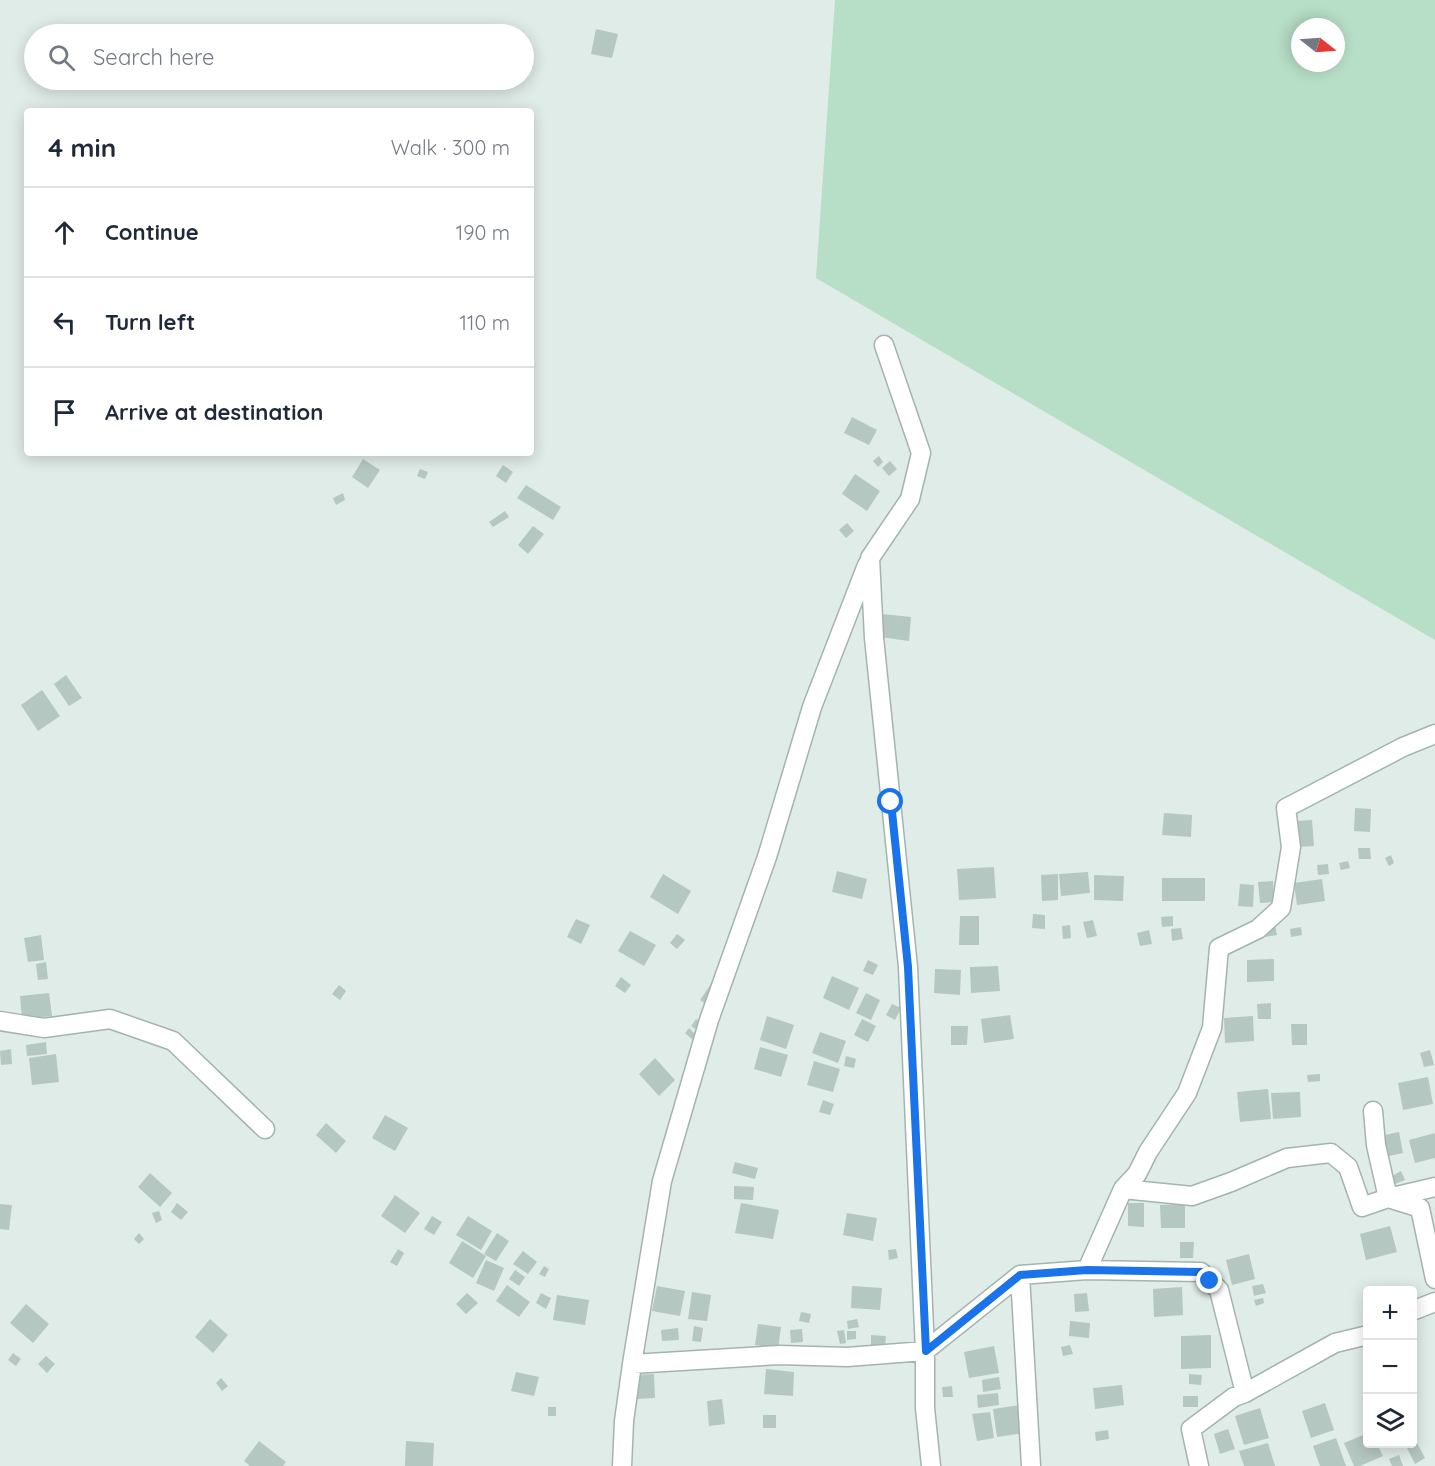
<!DOCTYPE html>
<meta charset="utf-8">
<style>
:root{--surface:#fff;--page:#f2f2f3;--text:#1f2937;--muted:#747a83;--line:#e0e1e3}
body{margin:0;font-family:Quicksand,sans-serif;background:var(--page);color:var(--text)}
.controls{position:absolute;right:18px;bottom:18px;display:grid;overflow:hidden;border-radius:6px;box-shadow:0 3px 15px #0003}
.controls button{width:54px;height:54px;display:grid;place-items:center;padding:0;border:0;border-bottom:2px solid var(--line);background:var(--surface);color:var(--text);font:30px sans-serif}
.compass{position:absolute;left:1291px;top:18px;width:54px;height:54px;border-radius:50%;background:var(--surface);box-shadow:0 3px 15px #0003;rotate:107deg}
.stop{position:absolute;width:18px;height:18px;margin:-14px;border:4px solid #1a73e8;border-radius:50%;background:#fff}
.stop.end{background:#1a73e8;border-color:#fff;box-shadow:0 2px 6px #0008}
.list{margin:0;padding:0;list-style:none}
h2{display:flex;justify-content:space-between;align-items:center;height:78px;margin:0;padding:0 24px;font-size:26px}
h2 small{font-size:20px;font-weight:400;color:var(--muted)}
.list li{display:grid;grid-template-columns:39px 1fr auto;gap:18px;align-items:center;box-sizing:border-box;height:90px;padding:0 24px;border-top:2px solid var(--line)}
.list b{display:block;font-size:22px;white-space:nowrap}
.list em{font-size:20px;font-style:normal;color:var(--muted)}
.icon{flex:none;width:33px;height:33px;fill:none;stroke:currentColor;stroke-width:2;stroke-linecap:round;stroke-linejoin:round}
.map{position:relative;flex:none;width:1435px;height:1466px;overflow:hidden}
.search{position:absolute;background:var(--surface);box-shadow:0 3px 15px #0003;left:24px;top:24px;width:510px;height:66px;display:flex;align-items:center;gap:15px;box-sizing:border-box;padding:0 21px;border-radius:33px;color:var(--muted);font-size:22px}
.panel{position:absolute;background:var(--surface);box-shadow:0 3px 15px #0003;left:24px;top:108px;width:510px;height:348px;border-radius:6px}
.map>svg:first-child{display:block}
.green{fill:#b7dec7;fill-rule:evenodd}
.building{fill:#b5c7c1}
.lines{fill:none;stroke-linecap:round;stroke-linejoin:round}
.minor-casing{stroke:#a3b4b0;stroke-width:21}
.minor{stroke:#fff;stroke-width:18}
.route{stroke:#1a73e8;stroke-width:8}
</style>
<div class="map">
<svg width="1435" height="1466" viewBox="0 0 1435 1466">
<rect width="100%" height="100%" fill="#e0ece8"/>
<!-- green -->
<path class="green" d="M835,0H1435V640L816,278ZM1300,27H1336V63H1300Z"/>
<!-- building -->
<path class="building" d="M596,29L618,34L612,58L591,54Z
M852,417L877,430L869,445L844,433Z
M879,456L883,462L878,467L873,461Z
M363,459L380,470L368,488L352,477Z
M890,461L897,469L889,476L882,468Z
M503,465L513,472L506,483L496,476Z
M420,469L428,472L425,479L417,476Z
M855,474L880,491L867,511L842,494Z
M526,485L561,507L553,520L517,498Z
M343,493L345,500L336,505L333,498Z
M505,511L509,517L493,527L489,522Z
M847,523L854,531L846,538L839,530Z
M533,526L544,534L528,554L518,545Z
M882,614L911,617L909,641L880,637Z
M66,675L82,698L69,706L54,684Z
M42,690L60,716L38,731L21,705Z
M1355,808L1371,809L1370,832L1354,831Z
M1164,813L1192,815L1191,837L1162,835Z
M1312,820L1314,846L1298,847L1296,821Z
M1358,848H1370L1371,859H1359Z
M1391,855L1394,863L1389,866L1385,858Z
M1348,861L1350,868L1341,870L1339,863Z
M1328,864L1329,874L1318,875L1317,865Z
M994,867L996,898L959,900L957,869Z
M837,871L867,879L862,899L832,892Z
M1088,872L1090,893L1061,896L1059,874Z
M663,874L691,891L678,914L650,897Z
M1058,874V900L1042,901L1041,875Z
M1094,875L1124,876L1123,901L1094,900Z
M1162,878H1205V901H1162Z
M1322,879L1325,901L1297,905L1294,883Z
M1273,881L1274,902L1260,903L1258,882Z
M1240,884L1254,885L1253,907L1238,906Z
M1033,914L1045,915V929L1032,928Z
M960,916H979V945H959Z
M1173,916V926L1162,927L1161,917Z
M576,919L590,925L581,944L567,937Z
M1093,920L1097,936L1087,938L1083,922Z
M1070,925L1071,938L1063,939L1062,926Z
M1275,925L1277,935L1265,937L1264,927Z
M1301,927L1302,935L1291,937L1290,929Z
M1181,928L1183,939L1172,941L1171,929Z
M1149,930L1152,944L1140,946L1137,933Z
M630,931L656,945L644,966L618,951Z
M677,934L685,940L677,949L670,943Z
M41,935L44,960L28,962L24,938Z
M1274,959V981L1247,982V960Z
M868,960L878,965L873,975L863,971Z
M46,962L48,979L38,980L36,964Z
M998,966L1000,991L971,993L970,967Z
M935,969L961,970L960,995L934,993Z
M832,976L859,988L849,1010L823,998Z
M621,977L631,985L625,993L615,986Z
M713,981L714,1010L700,1000Z
M339,985L346,991L340,1000L332,994Z
M49,993L52,1016L22,1019L20,996Z
M866,993L880,1000L871,1020L856,1013Z
M1271,1003V1019H1258L1257,1004Z
M892,1004L901,1008L895,1020L886,1015Z
M1010,1015L1014,1039L984,1043L981,1019Z
M767,1016L794,1025L786,1049L760,1040Z
M1253,1016L1254,1041L1225,1043L1224,1018Z
M696,1019L705,1026L700,1032L691,1026Z
M862,1019L876,1026L868,1042L854,1035Z
M1291,1024H1307V1045H1292Z
M951,1026H968L967,1045H951Z
M689,1028L697,1036L693,1040L685,1033Z
M820,1032L846,1041L838,1063L812,1053Z
M46,1042L47,1054L27,1056L26,1045Z
M760,1047L788,1055L781,1077L754,1069Z
M11,1049L12,1064L1,1065L0,1051Z
M1430,1050L1434,1065L1424,1067L1420,1053Z
M56,1054L59,1082L32,1085L29,1058Z
M846,1056L856,1059L854,1068L844,1066Z
M655,1058L675,1080L659,1096L639,1074Z
M814,1061L840,1069L833,1092L807,1085Z
M1320,1074V1081L1308,1082L1307,1075Z
M1428,1077L1433,1104L1403,1110L1398,1083Z
M1268,1089L1271,1119L1240,1122L1237,1092Z
M1300,1092L1301,1117L1273,1119L1271,1093Z
M823,1100L834,1104L830,1115L819,1112Z
M385,1115L408,1128L395,1151L372,1138Z
M326,1123L346,1141L336,1153L316,1135Z
M1399,1132L1403,1153L1384,1157L1380,1136Z
M1435,1133V1158L1415,1163L1409,1140Z
M735,1162L758,1168L755,1179L732,1173Z
M1401,1171L1405,1180L1395,1184L1392,1176Z
M150,1173L172,1193L160,1207L138,1187Z
M734,1186L754,1187L753,1200L734,1199Z
M395,1195L420,1213L405,1233L381,1216Z
M177,1203L188,1212L181,1220L171,1212Z
M741,1203L779,1210L773,1239L735,1233Z
M1128,1203H1144V1227L1128,1226Z
M0,1204L12,1205L9,1230L0,1229Z
M1185,1204V1228H1161L1160,1205Z
M159,1211L162,1220L156,1223L152,1213Z
M847,1213L877,1218L873,1241L843,1235Z
M432,1216L442,1222L434,1235L424,1229Z
M468,1216L492,1231L481,1250L456,1235Z
M1390,1226L1397,1252L1366,1260L1360,1234Z
M139,1233L144,1239L139,1244L134,1239Z
M497,1233L509,1241L496,1261L484,1254Z
M462,1241L486,1256L473,1278L449,1263Z
M1180,1242H1194L1193,1258H1180Z
M398,1249L404,1253L397,1266L390,1262Z
M896,1249L898,1258L889,1260L888,1250Z
M523,1251L537,1262L528,1274L513,1264Z
M1249,1254L1255,1279L1232,1285L1226,1260Z
M486,1260L504,1268L494,1291L476,1283Z
M544,1266L549,1269L545,1277L539,1274Z
M515,1270L525,1277L519,1286L509,1279Z
M1263,1284L1266,1293L1254,1296L1252,1286Z
M507,1285L530,1302L519,1317L496,1301Z
M657,1286L685,1291L680,1316L652,1311Z
M852,1286L882,1288L880,1310L851,1308Z
M1182,1287L1183,1315L1154,1317L1153,1289Z
M692,1292L711,1295L707,1321L688,1319Z
M467,1293L478,1303L466,1314L456,1304Z
M541,1293L551,1298L546,1309L536,1303Z
M1087,1293L1089,1311L1075,1312L1074,1294Z
M557,1295L589,1300L585,1325L553,1320Z
M1263,1298L1264,1303L1256,1306L1254,1300Z
M26,1304L49,1324L33,1343L10,1323Z
M801,1312L811,1314L809,1323L799,1321Z
M210,1319L228,1335L213,1353L195,1337Z
M857,1319L859,1327L848,1329L847,1321Z
M1070,1321L1090,1323L1089,1338L1069,1336Z
M758,1324L781,1327L778,1349L755,1345Z
M694,1326L703,1328L701,1342L692,1341Z
M678,1328L679,1340L662,1341L661,1330Z
M802,1329L803,1342L791,1343L790,1330Z
M844,1330L846,1343L840,1344L837,1331Z
M847,1331H856V1339L847,1340Z
M871,1335L886,1336L885,1348L871,1347Z
M1211,1335V1368L1181,1369V1336Z
M1070,1345L1073,1354L1063,1356L1061,1347Z
M994,1346L999,1373L969,1378L964,1352Z
M13,1353L21,1359L16,1366L8,1360Z
M46,1356L55,1364L47,1373L38,1364Z
M766,1369L794,1372L793,1396L764,1394Z
M516,1372L539,1377L534,1396L511,1391Z
M654,1374L655,1398L637,1399L635,1375Z
M1189,1374L1202,1375L1201,1385L1189,1384Z
M999,1377L1001,1389L983,1392L982,1380Z
M221,1378L228,1386L222,1391L216,1383Z
M1122,1385L1124,1405L1095,1409L1093,1388Z
M952,1386L953,1397H943L942,1387Z
M998,1393L999,1405L978,1408L977,1395Z
M1183,1396H1198V1407H1183Z
M722,1399L725,1424L709,1426L707,1401Z
M1325,1403L1334,1430L1311,1438L1302,1411Z
M1019,1405L1024,1433L997,1437L993,1409Z
M548,1407H556V1416H548Z
M1260,1408L1269,1438L1244,1445L1235,1416Z
M990,1412L994,1438L977,1441L972,1414Z
M763,1415H776V1428H763Z
M1228,1429L1235,1449L1220,1454L1214,1434Z
M1108,1430L1109,1439L1096,1441L1095,1432Z
M1368,1433V1444H1377L1383,1456L1360,1466H1354L1344,1443Z
M1336,1438L1346,1466H1320L1313,1446Z
M259,1441L286,1462L283,1466H250L244,1461Z
M406,1441L434,1443L433,1466H405Z
M1268,1443L1275,1466H1244L1239,1451Z
M1417,1443L1425,1458L1415,1464L1407,1448Z
M1399,1455L1403,1466H1392L1389,1459Z"/>
<g class="lines">
<!-- minor casing -->
<g class="minor-casing">
<path id="minor" d="M884,345L921,453L910,499L870,558L874,638L908,967L925,1351V1408L931,1466
M0,1021L44,1028L110,1019L173,1041L265,1129
M1373,1111L1376,1145L1388,1198L1420,1208L1435,1279
M1123,1189L1137,1174L1148,1152L1187,1093L1212,1028L1219,948L1258,929L1281,908L1291,847L1286,808L1403,747L1435,734
M1087,1270L1123,1189L1192,1196L1231,1182L1287,1158L1331,1153L1348,1167L1362,1207L1388,1198L1435,1187
M1020,1275L1031,1466
M1412,1311L1435,1302
M632,1364L779,1355L847,1357L925,1351L1020,1275L1087,1270L1201,1272L1219,1290L1245,1393L1234,1397L1191,1429L1199,1466
M1245,1393L1335,1343L1368,1335
M622,1466L624,1421L632,1364L662,1181L709,1020L767,857L812,707L867,565"/>
</g>
<!-- minor -->
<use href="#minor" class="minor"/>
</g>
<g class="lines">
<!-- route -->
<path class="route" d="M891,802L908,967L926,1351L1020,1275L1087,1270L1201,1272L1210,1281"/>
</g>
</svg>
<div class="controls">
<button>+</button>
<button>−</button>
<button><svg class="icon" aria-label="layers" viewBox="0 0 24 24"><path d="M12 4l9 5-9 5-9-5zM3 14l9 5 9-5"/></svg></button>
</div>
<svg class="compass" viewBox="-18 -18 36 36"><path d="M0-13l5 13h-10z" fill="#e53935"/><path d="M0 13l5-13h-10z" fill="#747a83"/></svg>
<div class="stop" style="left:891px;top:802px"></div>
<div class="stop end" style="left:1210px;top:1281px"></div>
<div class="search"><svg class="icon" aria-label="search" viewBox="0 0 24 24"><circle cx="10" cy="10" r="6"/><path d="M15 15l6 6"/></svg>Search here</div>
<section class="panel">
<h2>4 min<small>Walk · 300 m</small></h2>
<ul class="list">
<li><svg class="icon" aria-label="ahead" viewBox="0 0 24 24"><path d="M12 20V5M6 11l6-6 6 6"/></svg><div><b>Continue</b></div><em>190 m</em></li>
<li><svg class="icon" aria-label="left" viewBox="0 0 24 24"><path d="M17 20v-9H6M10 6l-5 5 5 5"/></svg><div><b>Turn left</b></div><em>110 m</em></li>
<li><svg class="icon" aria-label="arrive" viewBox="0 0 24 24"><path d="M6 21V4h12l-3 4 3 4H6"/></svg><div><b>Arrive at destination</b></div></li>
</ul>
</section>
</div>
